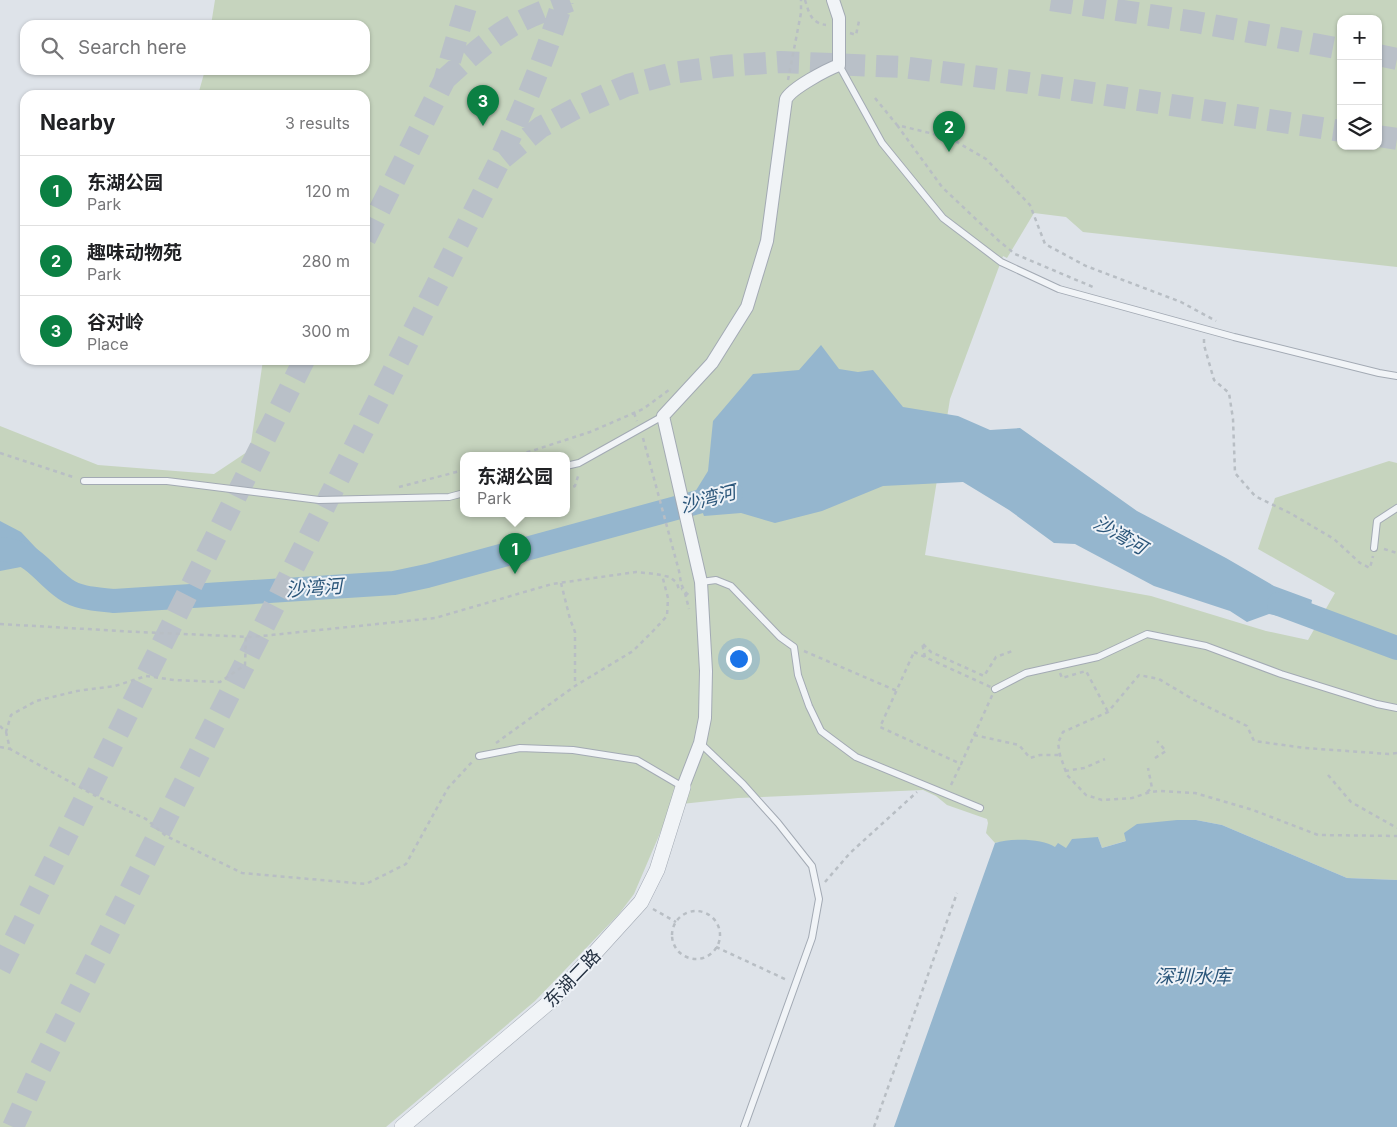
<!DOCTYPE html>
<meta charset="utf-8">
<style>
:root{--surface:#fff;--page:#f6f6f6;--text:#202124;--muted:#757577;--line:#e0e0e0;--accent:#0b8043}
body{margin:0;font-family:Inter,"Noto Sans SC",sans-serif;background:var(--page);color:var(--text)}
.controls{position:absolute;right:15px;top:15px;display:grid;overflow:hidden;border-radius:10px;box-shadow:0 1px 4px #0004}
.controls button{width:45px;height:45px;display:grid;place-items:center;padding:0;border:0;border-bottom:1px solid var(--line);background:var(--surface);color:var(--text);font:25px sans-serif}
.you{position:absolute;left:738px;top:658px;width:18px;height:18px;margin:-12px;border:4px solid #fff;border-radius:50%;background:#1a73e8;box-shadow:0 0 0 8px #1a73e833}
.badge{display:grid;place-items:center;width:32px;height:32px;border-radius:50%;background:var(--accent);color:#fff;font-size:16px;font-weight:700}
.pin{position:absolute;translate:-50% -41px;filter:drop-shadow(0 1px 2px #0008)}
.pin::after{content:'';position:absolute;top:26px;width:18px;height:15px;background:inherit;clip-path:polygon(0 0,100% 0,50% 100%)}
.popup{position:absolute;left:460px;top:452px;width:110px;height:65px;box-sizing:border-box;display:grid;place-content:center;border-radius:10px;background:var(--surface);filter:drop-shadow(0 1px 4px #0005);font-size:16px;white-space:nowrap;color:var(--muted)}
.popup b{font-size:19px;color:var(--text)}
.popup::after{content:'';position:absolute;left:50%;top:100%;margin-left:-10px;border:10px solid transparent;border-top-color:var(--surface)}
.list{margin:0;padding:0;list-style:none}
h2{display:flex;justify-content:space-between;align-items:center;height:65px;margin:0;padding:0 20px;font-size:21px}
h2 small{font-size:16px;font-weight:400;color:var(--muted)}
.list li{display:grid;grid-template-columns:32px 1fr auto;gap:15px;align-items:center;box-sizing:border-box;height:70px;padding:0 20px;border-top:1px solid var(--line)}
.list b{display:block;font-size:19px;white-space:nowrap}
.list p{margin:0;font-size:16px;white-space:nowrap;color:var(--muted)}
.list em{font-size:16px;font-style:normal;color:var(--muted)}
.icon{flex:none;width:28px;height:28px;fill:none;stroke:currentColor;stroke-width:2;stroke-linecap:round;stroke-linejoin:round}
.map{position:relative;flex:none;width:1397px;height:1127px;overflow:hidden}
.search{position:absolute;background:var(--surface);box-shadow:0 1px 4px #0004;left:20px;top:20px;width:350px;height:55px;display:flex;align-items:center;gap:12px;box-sizing:border-box;padding:0 18px;border-radius:15px;color:var(--muted);font-size:19px}
.panel{position:absolute;background:var(--surface);box-shadow:0 1px 4px #0004;left:20px;top:90px;width:350px;height:275px;border-radius:15px}
.map>svg:first-child{display:block}
.green{fill:#c6d4be;fill-rule:evenodd}
.water{fill:#95b6ce}
.lines{fill:none;stroke-linecap:round;stroke-linejoin:round}
.river{stroke:#95b6ce;stroke-width:24}
.motorway-tunnel{stroke:#b9c0c8;stroke-width:22;stroke-dasharray:22 11;stroke-linecap:butt}
.service-casing{stroke:#a3aab4;stroke-width:8}
.minor-casing{stroke:#a3aab4;stroke-width:14}
.tertiary-casing{stroke:#a3aab4;stroke-width:16}
.path{stroke:#b8bec4;stroke-width:2.5;stroke-dasharray:4 4;stroke-linecap:butt}
.service{stroke:#f1f4f7;stroke-width:6}
.minor{stroke:#f1f4f7;stroke-width:12}
.tertiary{stroke:#f1f4f7;stroke-width:15}
.labels{text-anchor:middle;dominant-baseline:central;stroke-width:4;stroke-linejoin:round;paint-order:stroke}
.street-label{font-size:18px;fill:#253242;stroke:#eef2f7}
.water-label{font-size:19px;font-style:italic;fill:#2b567a;stroke:#eef2f7}
</style>
<div class="map">
<svg width="1397" height="1127" viewBox="0 0 1397 1127">
<rect width="100%" height="100%" fill="#dee3e9"/>
<!-- green -->
<path class="green" d="M215,0H1397V267L1083,232L1066,217L1034,213L1007,258L1003,256L950,399L925,555L1151,596L1266,631L1308,640L1335,593L1258,549L1275,498L1389,461L1397,463V880L1347,878L1222,825L1196,820L1102,848L1098,837L1066,848L999,842L995,843L986,833L988,823L987,819L947,805L936,796L923,790L738,798L672,805L634,894L619,914L535,1001L386,1127H0V426L98,465L214,474L250,450L263,360H365V95H198L205,70H365V25H211ZM1341,19H1378V146H1341ZM464,455H566V513H464Z"/>
<!-- water -->
<path class="water" d="M821,345L839,369L858,372L873,370L903,407L958,416L990,430L1020,428L1137,511L1226,558L1274,586L1312,600L1308,622L1269,614L1247,622L1230,611L1154,586L1075,544L1054,543L1009,510L963,482L883,486L822,511L775,523L741,513L704,516L695,492L708,471L713,421L753,374L799,370Z
M0,521L21,532L66,580H43L26,566L0,571Z
M1177,820H1196L1222,825L1347,878L1397,880V1127H894L995,843C1010,838 1042,838 1055,847L1058,843L1066,848L1072,839L1098,837L1102,848L1126,841L1124,833L1137,824Z"/>
<g class="lines">
<!-- river -->
<path class="river" d="M0,549C37,553 38,570 65,589C79,599 97,599 114,601L394,583L427,576L731,493
M1279,604L1397,648"/>
<!-- motorway-tunnel -->
<path class="motorway-tunnel" d="M1051,0L1196,22L1341,49
M1378,55L1397,59
M444,80C464,62 484,43 507,29C526,17 549,9 570,1
M1378,136L1397,139
M503,158L541,127L584,104L628,85L673,73L723,66L781,62L902,67L1021,82L1341,131
M365,239L444,81L468,0
M0,969L304,360
M13,1127L39,1070L499,162C523,109 546,56 563,0"/>
<!-- service casing -->
<g class="service-casing">
<path id="service" d="M839,65L882,143L943,218L1001,262L1059,289L1234,337L1379,373L1397,376
M566,466L579,463L663,416
M84,481H167L319,500L449,497L464,493
M1374,548L1377,521L1397,508
M701,582L716,580L731,586L780,637L794,647L798,675L809,706L821,731L856,757L980,808
M995,689L1026,673L1098,657L1147,634L1206,646L1281,674L1377,704L1397,708
M700,743L743,784L778,823L812,866L819,899L812,938L744,1127
M479,756L520,748L573,750L637,760L683,787"/>
</g>
<!-- minor casing -->
<g class="minor-casing">
<path id="minor" d="M683,787L700,743L705,718L706,671L701,582L663,416L712,363L747,307L767,241L786,99C792,88 826,70 839,65V18L833,0"/>
</g>
<!-- tertiary casing -->
<g class="tertiary-casing">
<path id="tertiary" d="M402,1127L553,999L641,902L657,870L683,787"/>
</g>
<!-- path -->
<path class="path" d="M805,0C809,13 811,23 826,25
M850,33L856,35L859,21
M788,80L801,13V0
M875,98L897,125L950,138L986,159L1030,205L1045,244L1086,266L1181,302L1216,321
M897,125L942,187L999,241L1015,254L1093,287
M1204,339V345L1214,380L1229,393L1233,419L1235,473L1255,496L1290,513L1334,539L1360,563L1370,568L1373,556
M634,413L637,421
M643,438L679,571C681,582 681,590 690,596
M0,453L76,478
M519,455L590,432L634,413L643,409L669,390
M399,487L464,470
M566,490L575,486L579,473
M1384,549L1397,553
M561,583L570,619L575,632V686
M685,593L689,609
M0,624L138,632L252,637L435,618L552,584L636,572L656,574L670,577L677,583L679,590L682,589
M804,651L897,691
M914,652L995,689L961,764L880,727Z
M925,657L922,643L931,652L984,676L996,657L1015,650
M1060,673L1062,678L1086,671L1108,712
M0,726L6,732L11,715L36,701L77,691L115,686L146,676L174,680L220,682L245,665L246,636
M6,732L10,749L94,795L146,819L166,836L242,873L366,884L406,864L448,788L472,762
M974,735L1019,745L1030,758L1040,755H1060
M496,743L575,686L633,651L653,631L667,616L668,598L662,575
M0,747L10,749
M1397,753L1389,754L1305,748L1254,741L1247,726L1194,700L1159,679L1139,675L1108,712L1063,732L1058,743L1060,755L1067,775L1086,795L1102,800L1132,798L1150,792L1161,791L1195,793L1253,810L1318,835L1397,836
M1155,758L1166,751L1157,741
M1065,771L1084,768L1105,759
M1328,775L1351,802L1397,828
M951,785L961,764
M1147,792L1152,788L1148,768
M825,882L850,853L917,792
M653,909L676,922
M672 935a24 24 0 1 1 48 0a24 24 0 1 1-48 0Z
M716,947L787,980
M874,1127L957,893"/>
<!-- service -->
<use href="#service" class="service"/>
<!-- minor -->
<use href="#minor" class="minor"/>
<!-- tertiary -->
<use href="#tertiary" class="tertiary"/>
</g>
<g class="labels">
<!-- street labels -->
<g class="street-label">
<text transform="translate(572 978) rotate(-46)">东湖二路</text>
</g>
<!-- water labels -->
<g class="water-label">
<text transform="translate(708 499) rotate(-15)">沙湾河</text>
<text transform="translate(1120 535) rotate(30)">沙湾河</text>
<text transform="translate(314 588) rotate(-4)">沙湾河</text>
<text x="1193" y="976">深圳水库</text>
</g>
</g>
</svg>
<div class="controls">
<button>+</button>
<button>−</button>
<button><svg class="icon" aria-label="layers" viewBox="0 0 24 24"><path d="M12 4l9 5-9 5-9-5zM3 14l9 5 9-5"/></svg></button>
</div>
<div class="you"></div>
<div class="pin badge" style="left:515px;top:574px">1</div>
<div class="popup"><b>东湖公园</b>Park</div>
<div class="pin badge" style="left:949px;top:152px">2</div>
<div class="pin badge" style="left:483px;top:126px">3</div>
<div class="search"><svg class="icon" aria-label="search" viewBox="0 0 24 24"><circle cx="10" cy="10" r="6"/><path d="M15 15l6 6"/></svg>Search here</div>
<section class="panel">
<h2>Nearby<small>3 results</small></h2>
<ul class="list">
<li><span class="badge">1</span><div><b>东湖公园</b><p>Park</p></div><em>120 m</em></li>
<li><span class="badge">2</span><div><b>趣味动物苑</b><p>Park</p></div><em>280 m</em></li>
<li><span class="badge">3</span><div><b>谷对岭</b><p>Place</p></div><em>300 m</em></li>
</ul>
</section>
</div>
